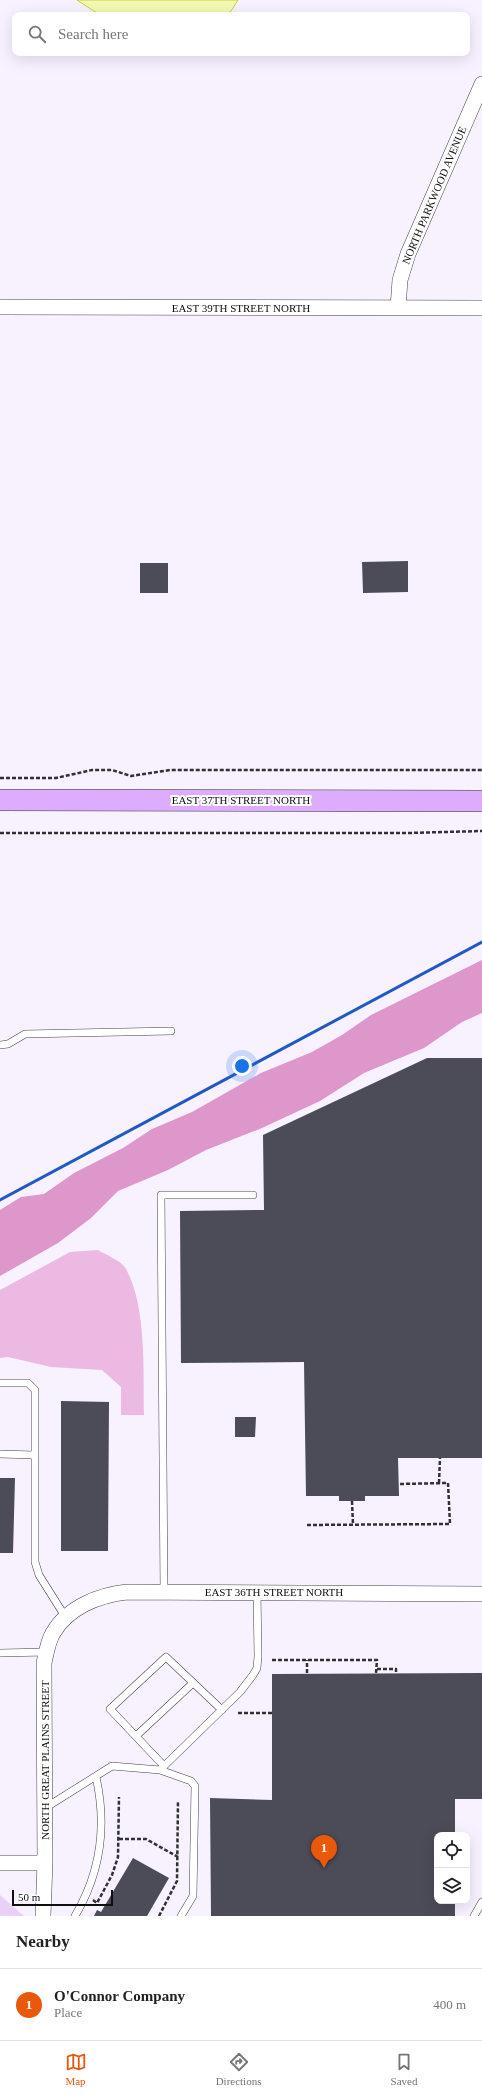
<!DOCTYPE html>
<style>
:root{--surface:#fff;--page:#f6f6f6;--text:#222;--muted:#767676;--line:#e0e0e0;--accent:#ea580c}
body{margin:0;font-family:Georgia,serif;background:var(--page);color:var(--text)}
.controls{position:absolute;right:12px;bottom:12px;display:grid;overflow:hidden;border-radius:8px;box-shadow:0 4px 16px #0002}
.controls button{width:36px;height:36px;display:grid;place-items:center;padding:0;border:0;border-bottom:1px solid var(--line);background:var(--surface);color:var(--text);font:20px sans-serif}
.scale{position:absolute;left:12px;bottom:10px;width:101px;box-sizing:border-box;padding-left:4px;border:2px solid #0f0f0f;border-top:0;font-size:11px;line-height:14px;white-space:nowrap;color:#0f0f0f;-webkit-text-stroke:3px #fff;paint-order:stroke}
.you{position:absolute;left:242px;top:1066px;width:14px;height:14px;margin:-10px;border:3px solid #fff;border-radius:50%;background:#1a73e8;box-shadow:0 0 0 6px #1a73e833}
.badge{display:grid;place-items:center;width:26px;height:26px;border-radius:50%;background:var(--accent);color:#fff;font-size:13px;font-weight:700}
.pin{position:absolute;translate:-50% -33px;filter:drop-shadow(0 1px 2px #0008)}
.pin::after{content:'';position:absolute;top:21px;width:14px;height:12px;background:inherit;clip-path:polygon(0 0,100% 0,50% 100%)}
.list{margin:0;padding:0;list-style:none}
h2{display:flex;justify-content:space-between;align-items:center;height:52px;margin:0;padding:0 16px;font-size:17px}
h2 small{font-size:13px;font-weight:400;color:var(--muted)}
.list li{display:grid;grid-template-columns:26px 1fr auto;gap:12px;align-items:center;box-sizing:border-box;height:72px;padding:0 16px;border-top:1px solid var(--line)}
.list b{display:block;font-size:15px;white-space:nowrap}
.list p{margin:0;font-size:13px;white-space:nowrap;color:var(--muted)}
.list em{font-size:13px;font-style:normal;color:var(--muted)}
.icon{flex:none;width:22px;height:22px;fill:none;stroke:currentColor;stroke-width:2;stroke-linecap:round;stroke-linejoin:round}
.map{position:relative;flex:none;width:482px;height:1916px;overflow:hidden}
.search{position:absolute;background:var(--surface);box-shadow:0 4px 16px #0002;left:12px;right:12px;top:12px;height:44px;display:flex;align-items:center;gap:10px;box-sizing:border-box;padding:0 14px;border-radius:8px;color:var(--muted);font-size:15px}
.sheet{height:124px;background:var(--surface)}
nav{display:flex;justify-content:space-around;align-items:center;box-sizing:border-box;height:56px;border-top:1px solid var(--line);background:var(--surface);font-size:11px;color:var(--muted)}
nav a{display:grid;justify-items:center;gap:2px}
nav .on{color:var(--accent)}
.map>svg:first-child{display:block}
.farmland{fill:#e8d0f6}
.green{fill:#ecb9e2}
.forest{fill:#dd97cb}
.water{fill:#f3f9b3;stroke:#c2d337}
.building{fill:#4c4b58}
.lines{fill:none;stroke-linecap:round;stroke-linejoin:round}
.lane-casing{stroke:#424242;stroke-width:8}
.street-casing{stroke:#424242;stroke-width:16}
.secondary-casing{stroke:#313131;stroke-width:22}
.path{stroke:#313131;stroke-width:2.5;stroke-dasharray:4 2;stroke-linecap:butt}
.lane{stroke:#fff;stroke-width:7}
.street{stroke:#fff;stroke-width:15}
.secondary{stroke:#ddacff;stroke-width:21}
.rail{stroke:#2059c6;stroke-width:3}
.labels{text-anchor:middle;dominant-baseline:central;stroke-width:4;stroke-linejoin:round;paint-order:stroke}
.street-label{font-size:11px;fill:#0f0f0f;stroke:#fff}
</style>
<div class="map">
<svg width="482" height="1916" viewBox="0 0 482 1916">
<rect width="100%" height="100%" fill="#f8f1ff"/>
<!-- farmland -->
<path class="farmland" d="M0,1895L24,1916H0Z"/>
<!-- green -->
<path class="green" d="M98,1250C106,1255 122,1261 126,1269C147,1307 143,1372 144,1415H121V1387L102,1370L51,1367L8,1357L0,1358V1290L70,1252Z"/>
<!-- forest -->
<path class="forest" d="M482,960V1013L462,1022L424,1048L364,1073L320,1101L262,1128L206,1150L168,1170L118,1191L91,1218L58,1243L0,1276V1210L21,1197L44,1194L74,1173L123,1148L152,1129L192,1112L261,1073L312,1052L342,1035L371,1015Z"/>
<!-- water -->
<path class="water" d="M77,0H238L231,11L226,15H100Z"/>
<!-- building -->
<path class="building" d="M408,561V592L363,593L362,562Z
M140,563H168V593H140Z
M427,1058H482V1458H398L399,1496H365V1501H339V1496H306L304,1362L181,1363L180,1211L264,1210L263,1135Z
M61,1401L109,1402L108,1551H61Z
M235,1417H256L255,1437H235Z
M0,1478H15L13,1553H0Z
M482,1673V1799H455V1835H437V1901H455V1916H211L210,1798L272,1800V1674Z
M133,1858L169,1878L147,1916H94L97,1910L101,1912Z"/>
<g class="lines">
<!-- lane casing -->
<g class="lane-casing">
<path id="lane" d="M0,1045L8,1044L25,1034L171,1031
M0,1383H28L35,1390V1562L39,1575L66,1618
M0,1454L34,1455
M164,1592L161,1195H253
M0,1653L47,1652
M136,1736L193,1683
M164,1766L110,1709L166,1657L222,1710
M160,1770L191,1781L195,1786L193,1896L181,1916
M45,1808L112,1766L160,1770L240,1692L253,1675L257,1668L258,1656L257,1592
M75,1916C101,1872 107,1826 96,1777
M474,1916L482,1902"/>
</g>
<!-- street casing -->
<g class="street-casing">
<path id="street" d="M0,307L482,308
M398,308L400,280L408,254L482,84
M0,1863H45
M43,1916L45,1863L44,1663C46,1654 48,1641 53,1633C68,1607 99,1595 127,1592L482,1594"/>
</g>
<!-- secondary casing -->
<g class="secondary-casing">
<path id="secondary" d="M0,800L482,801"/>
</g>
<!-- path -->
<path class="path" d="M0,778H56L92,770H112L131,776L170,770H482
M0,833H408L482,831
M439,1483L440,1458
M352,1501L353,1525
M307,1525L450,1524L448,1483L398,1484
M272,1660H377L376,1673
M377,1669H396V1673
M307,1673V1660
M238,1713H272
M119,1839H146L178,1857
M93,1900L97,1903L112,1875L118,1857L119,1797
M159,1916L177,1881L178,1801"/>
<!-- lane -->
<use href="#lane" class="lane"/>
<!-- street -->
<use href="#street" class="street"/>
<!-- secondary -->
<use href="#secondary" class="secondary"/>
<!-- rail -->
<path class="rail" d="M0,1200L482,942"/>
</g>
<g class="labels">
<!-- street labels -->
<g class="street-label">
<text transform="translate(434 195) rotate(-67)">NORTH PARKWOOD AVENUE</text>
<text x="241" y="308">EAST 39TH STREET NORTH</text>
<text x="241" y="800">EAST 37TH STREET NORTH</text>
<text x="274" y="1592">EAST 36TH STREET NORTH</text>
<text transform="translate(45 1760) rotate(-90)">NORTH GREAT PLAINS STREET</text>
</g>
</g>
</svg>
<div class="controls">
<button><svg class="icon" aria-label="locate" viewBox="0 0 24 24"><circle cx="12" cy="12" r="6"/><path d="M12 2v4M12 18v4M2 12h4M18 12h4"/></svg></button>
<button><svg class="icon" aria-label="layers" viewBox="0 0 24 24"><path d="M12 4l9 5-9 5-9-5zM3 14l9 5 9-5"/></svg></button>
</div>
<div class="scale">50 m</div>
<div class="you"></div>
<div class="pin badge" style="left:324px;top:1868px">1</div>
<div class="search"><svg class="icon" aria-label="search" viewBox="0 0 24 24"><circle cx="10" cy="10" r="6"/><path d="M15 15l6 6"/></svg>Search here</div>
</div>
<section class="sheet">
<h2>Nearby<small></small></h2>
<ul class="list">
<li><span class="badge">1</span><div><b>O'Connor Company</b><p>Place</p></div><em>400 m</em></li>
</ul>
</section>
<nav>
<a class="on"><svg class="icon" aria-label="map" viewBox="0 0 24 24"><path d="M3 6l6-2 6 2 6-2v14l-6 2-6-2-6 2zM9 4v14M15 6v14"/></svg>Map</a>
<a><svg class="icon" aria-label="directions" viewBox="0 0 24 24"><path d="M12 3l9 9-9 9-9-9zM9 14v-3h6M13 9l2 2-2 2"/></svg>Directions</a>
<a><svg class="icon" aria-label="saved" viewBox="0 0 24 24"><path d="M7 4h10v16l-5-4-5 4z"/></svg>Saved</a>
</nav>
